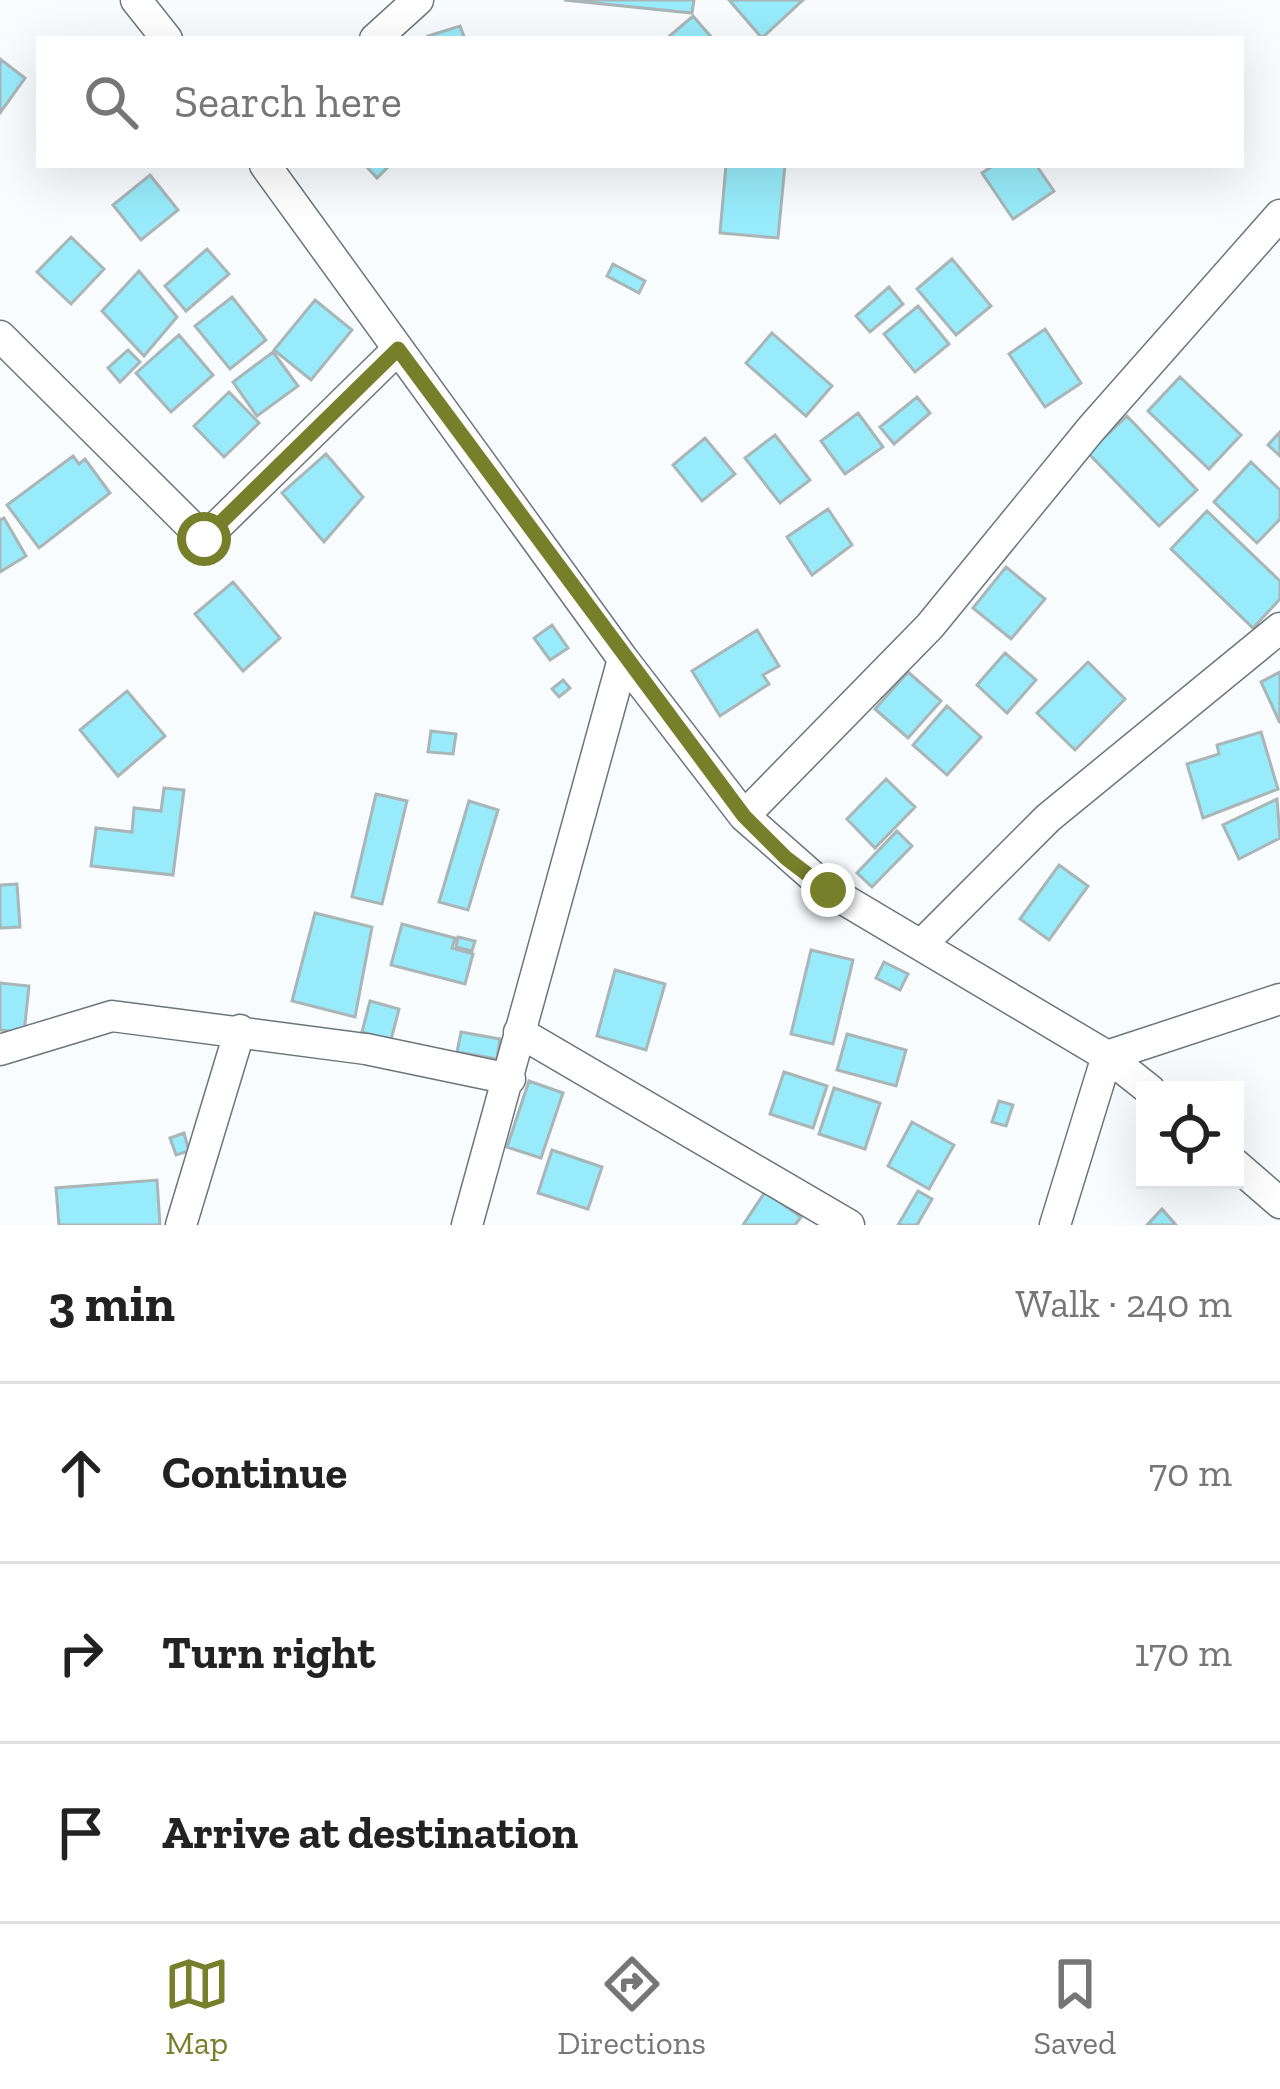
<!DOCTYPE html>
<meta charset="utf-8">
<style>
:root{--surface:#fff;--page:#f6f6f6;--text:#222;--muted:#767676;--line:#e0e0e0;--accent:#767f2a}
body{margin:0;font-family:"Zilla Slab",serif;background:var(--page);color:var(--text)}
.controls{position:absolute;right:36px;bottom:36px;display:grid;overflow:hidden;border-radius:0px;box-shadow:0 12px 48px #0002}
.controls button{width:108px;height:108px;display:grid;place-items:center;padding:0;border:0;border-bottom:3px solid var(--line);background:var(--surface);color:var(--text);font:60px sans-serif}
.stop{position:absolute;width:36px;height:36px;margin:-27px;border:9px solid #767f2a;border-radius:50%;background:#fff}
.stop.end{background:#767f2a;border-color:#fff;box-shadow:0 3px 12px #0008}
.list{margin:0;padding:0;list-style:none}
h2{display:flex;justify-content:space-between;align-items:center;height:156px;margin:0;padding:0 48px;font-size:51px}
h2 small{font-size:39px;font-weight:400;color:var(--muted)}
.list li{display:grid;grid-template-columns:78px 1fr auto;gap:36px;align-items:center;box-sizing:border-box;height:180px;padding:0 48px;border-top:3px solid var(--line)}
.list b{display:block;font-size:45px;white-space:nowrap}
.list em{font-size:39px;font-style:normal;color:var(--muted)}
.icon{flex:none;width:66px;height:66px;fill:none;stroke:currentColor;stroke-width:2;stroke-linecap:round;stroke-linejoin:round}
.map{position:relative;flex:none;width:1280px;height:1225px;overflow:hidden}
.search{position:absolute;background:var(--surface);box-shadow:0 12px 48px #0002;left:36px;right:36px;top:36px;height:132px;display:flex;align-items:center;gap:30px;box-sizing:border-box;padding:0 42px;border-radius:0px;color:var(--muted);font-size:45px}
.sheet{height:696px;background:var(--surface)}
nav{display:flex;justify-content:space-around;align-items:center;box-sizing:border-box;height:168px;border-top:3px solid var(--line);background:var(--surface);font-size:33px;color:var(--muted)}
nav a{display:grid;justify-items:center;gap:6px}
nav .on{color:var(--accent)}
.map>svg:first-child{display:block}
.building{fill:#97ebfa;stroke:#a9b5b7;stroke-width:3}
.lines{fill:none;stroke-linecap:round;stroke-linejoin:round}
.minor-casing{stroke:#6c757a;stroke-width:33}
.minor{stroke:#fff;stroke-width:30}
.route{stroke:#767f2a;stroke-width:15}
</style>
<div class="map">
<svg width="1280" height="1225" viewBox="0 0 1280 1225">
<rect width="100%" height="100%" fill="#f8fcfe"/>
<!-- building -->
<path class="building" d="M564,0H694L692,13Z
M729,0H803L762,38Z
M693,16L713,39H666Z
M460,26L465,39H429L428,36Z
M0,59L25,78L0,113Z
M365,165H390L377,178Z
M726,165H785L778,238L720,233Z
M994,165H1036L1054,191L1013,219L982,173Z
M150,175L178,210L141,240L113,205Z
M71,237L104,269L71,304L37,272Z
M207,249L229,274L186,311L165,286Z
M952,259L991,306L956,335L917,289Z
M613,264L645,281L639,293L607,276Z
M139,271L177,317L144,356L102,311Z
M889,287L903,304L870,332L856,316Z
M232,297L266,340L230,369L195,326Z
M315,300L352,330L311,380L274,350Z
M918,306L949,344L915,372L884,334Z
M1045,329L1081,383L1045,407L1009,354Z
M772,333L832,386L806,416L746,363Z
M179,335L213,375L171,412L136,373Z
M128,350L140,362L120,382L108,368Z
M273,352L298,386L257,416L233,382Z
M1180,377L1241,435L1209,469L1148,411Z
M229,392L259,423L224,457L194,426Z
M917,397L930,413L894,444L880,427Z
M858,413L883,447L845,474L821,441Z
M1127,416L1197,490L1159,526L1088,453Z
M1280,432V456L1268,445Z
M775,435L810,480L780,503L745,458Z
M705,438L735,474L702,501L673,465Z
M326,454L363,497L324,542L282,493Z
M73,456L79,464L85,459L110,493L39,548L7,505Z
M1251,462L1280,490V519L1257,543L1214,502Z
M828,509L852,545L812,575L787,537Z
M1207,511L1280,581V599L1253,628L1171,549Z
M4,518L26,556L0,572V520Z
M1006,567L1045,599L1011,639L973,608Z
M233,582L280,638L243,671L195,614Z
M552,625L568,648L550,660L534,638Z
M757,630L779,666L763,675L769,684L720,716L692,671Z
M1005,653L1036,680L1007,713L977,685Z
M1088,662L1125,699L1075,750L1037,713Z
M908,672L941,701L908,738L875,709Z
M1280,672V723L1261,682Z
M563,680L570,688L559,697L552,689Z
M127,691L165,736L118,776L80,730Z
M947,706L981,737L947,775L913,745Z
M431,731L456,734L453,754L428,752Z
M1261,732L1278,789L1203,818L1187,764L1219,754L1217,745Z
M886,779L915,807L875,848L847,819Z
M164,788L184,790L173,875L91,866L96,828L132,832L134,808L161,811Z
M376,794L407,801L382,904L352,897Z
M1277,799L1280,838L1239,859L1223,825Z
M469,801L498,810L468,910L439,902Z
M897,831L912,846L872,887L857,873Z
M1059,865L1088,886L1049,940L1020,919Z
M17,884L20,927L0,928V885Z
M315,913L372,927L355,1017L292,1001Z
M402,924L455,938L452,948L473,954L465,984L391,965Z
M458,937L475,941L472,951L456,947Z
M811,950L853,960L833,1044L791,1034Z
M884,962L908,974L900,990L876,978Z
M615,970L665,984L646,1050L597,1036Z
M0,983L29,986L24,1033L0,1030Z
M370,1001L399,1009L391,1040L362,1032Z
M461,1032L500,1039L497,1059L457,1052Z
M847,1034L906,1050L896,1086L837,1070Z
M784,1072L827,1086L813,1128L770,1114Z
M529,1081L563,1093L541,1158L507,1147Z
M834,1088L880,1103L865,1149L819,1134Z
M999,1101L1013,1105L1006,1126L992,1122Z
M912,1122L954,1145L929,1189L888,1166Z
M184,1133L189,1151L176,1155L170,1138Z
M552,1150L602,1167L588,1209L538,1193Z
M157,1180L160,1225H59L56,1188Z
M918,1191L932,1199L917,1225H898Z
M765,1192L801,1217L795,1225H743Z
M1162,1209L1176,1225H1147Z"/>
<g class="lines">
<!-- minor casing -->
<g class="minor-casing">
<path id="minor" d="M136,0L167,39
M375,39L418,0
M265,165L623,659L744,816L828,890L1107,1056L1150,1090
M0,336L204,539L398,349
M744,816L930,626L1091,429L1280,215
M921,945L1048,818L1280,628
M519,1032L849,1225
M0,1050L112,1016L366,1049L510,1079
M1235,1164L1280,1203
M181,1225L240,1030
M467,1225L623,659
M1055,1225L1107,1056L1280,999"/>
</g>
<!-- minor -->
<use href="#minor" class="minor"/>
</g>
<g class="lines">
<!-- route -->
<path class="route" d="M204,539L398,349L744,816L786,858L828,890"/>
</g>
</svg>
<div class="controls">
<button><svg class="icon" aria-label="locate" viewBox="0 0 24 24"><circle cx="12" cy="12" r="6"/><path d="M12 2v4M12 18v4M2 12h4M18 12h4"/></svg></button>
</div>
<div class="stop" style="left:204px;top:539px"></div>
<div class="stop end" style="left:828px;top:890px"></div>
<div class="search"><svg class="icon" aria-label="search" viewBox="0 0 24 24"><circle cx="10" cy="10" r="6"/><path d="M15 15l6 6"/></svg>Search here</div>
</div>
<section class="sheet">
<h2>3 min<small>Walk · 240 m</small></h2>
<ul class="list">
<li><svg class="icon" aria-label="ahead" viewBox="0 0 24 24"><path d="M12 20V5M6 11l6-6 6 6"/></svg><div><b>Continue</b></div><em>70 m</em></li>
<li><svg class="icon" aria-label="right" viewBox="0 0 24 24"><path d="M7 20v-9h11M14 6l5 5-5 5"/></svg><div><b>Turn right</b></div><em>170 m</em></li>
<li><svg class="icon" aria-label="arrive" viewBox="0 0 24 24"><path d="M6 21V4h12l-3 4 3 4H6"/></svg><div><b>Arrive at destination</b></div></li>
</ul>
</section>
<nav>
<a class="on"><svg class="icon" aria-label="map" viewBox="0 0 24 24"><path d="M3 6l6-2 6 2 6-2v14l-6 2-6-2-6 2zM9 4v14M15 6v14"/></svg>Map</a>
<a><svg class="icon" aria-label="directions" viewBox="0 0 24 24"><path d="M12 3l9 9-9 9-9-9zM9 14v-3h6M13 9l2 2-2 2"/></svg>Directions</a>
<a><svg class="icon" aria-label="saved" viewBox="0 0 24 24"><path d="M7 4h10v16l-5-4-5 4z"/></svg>Saved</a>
</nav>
